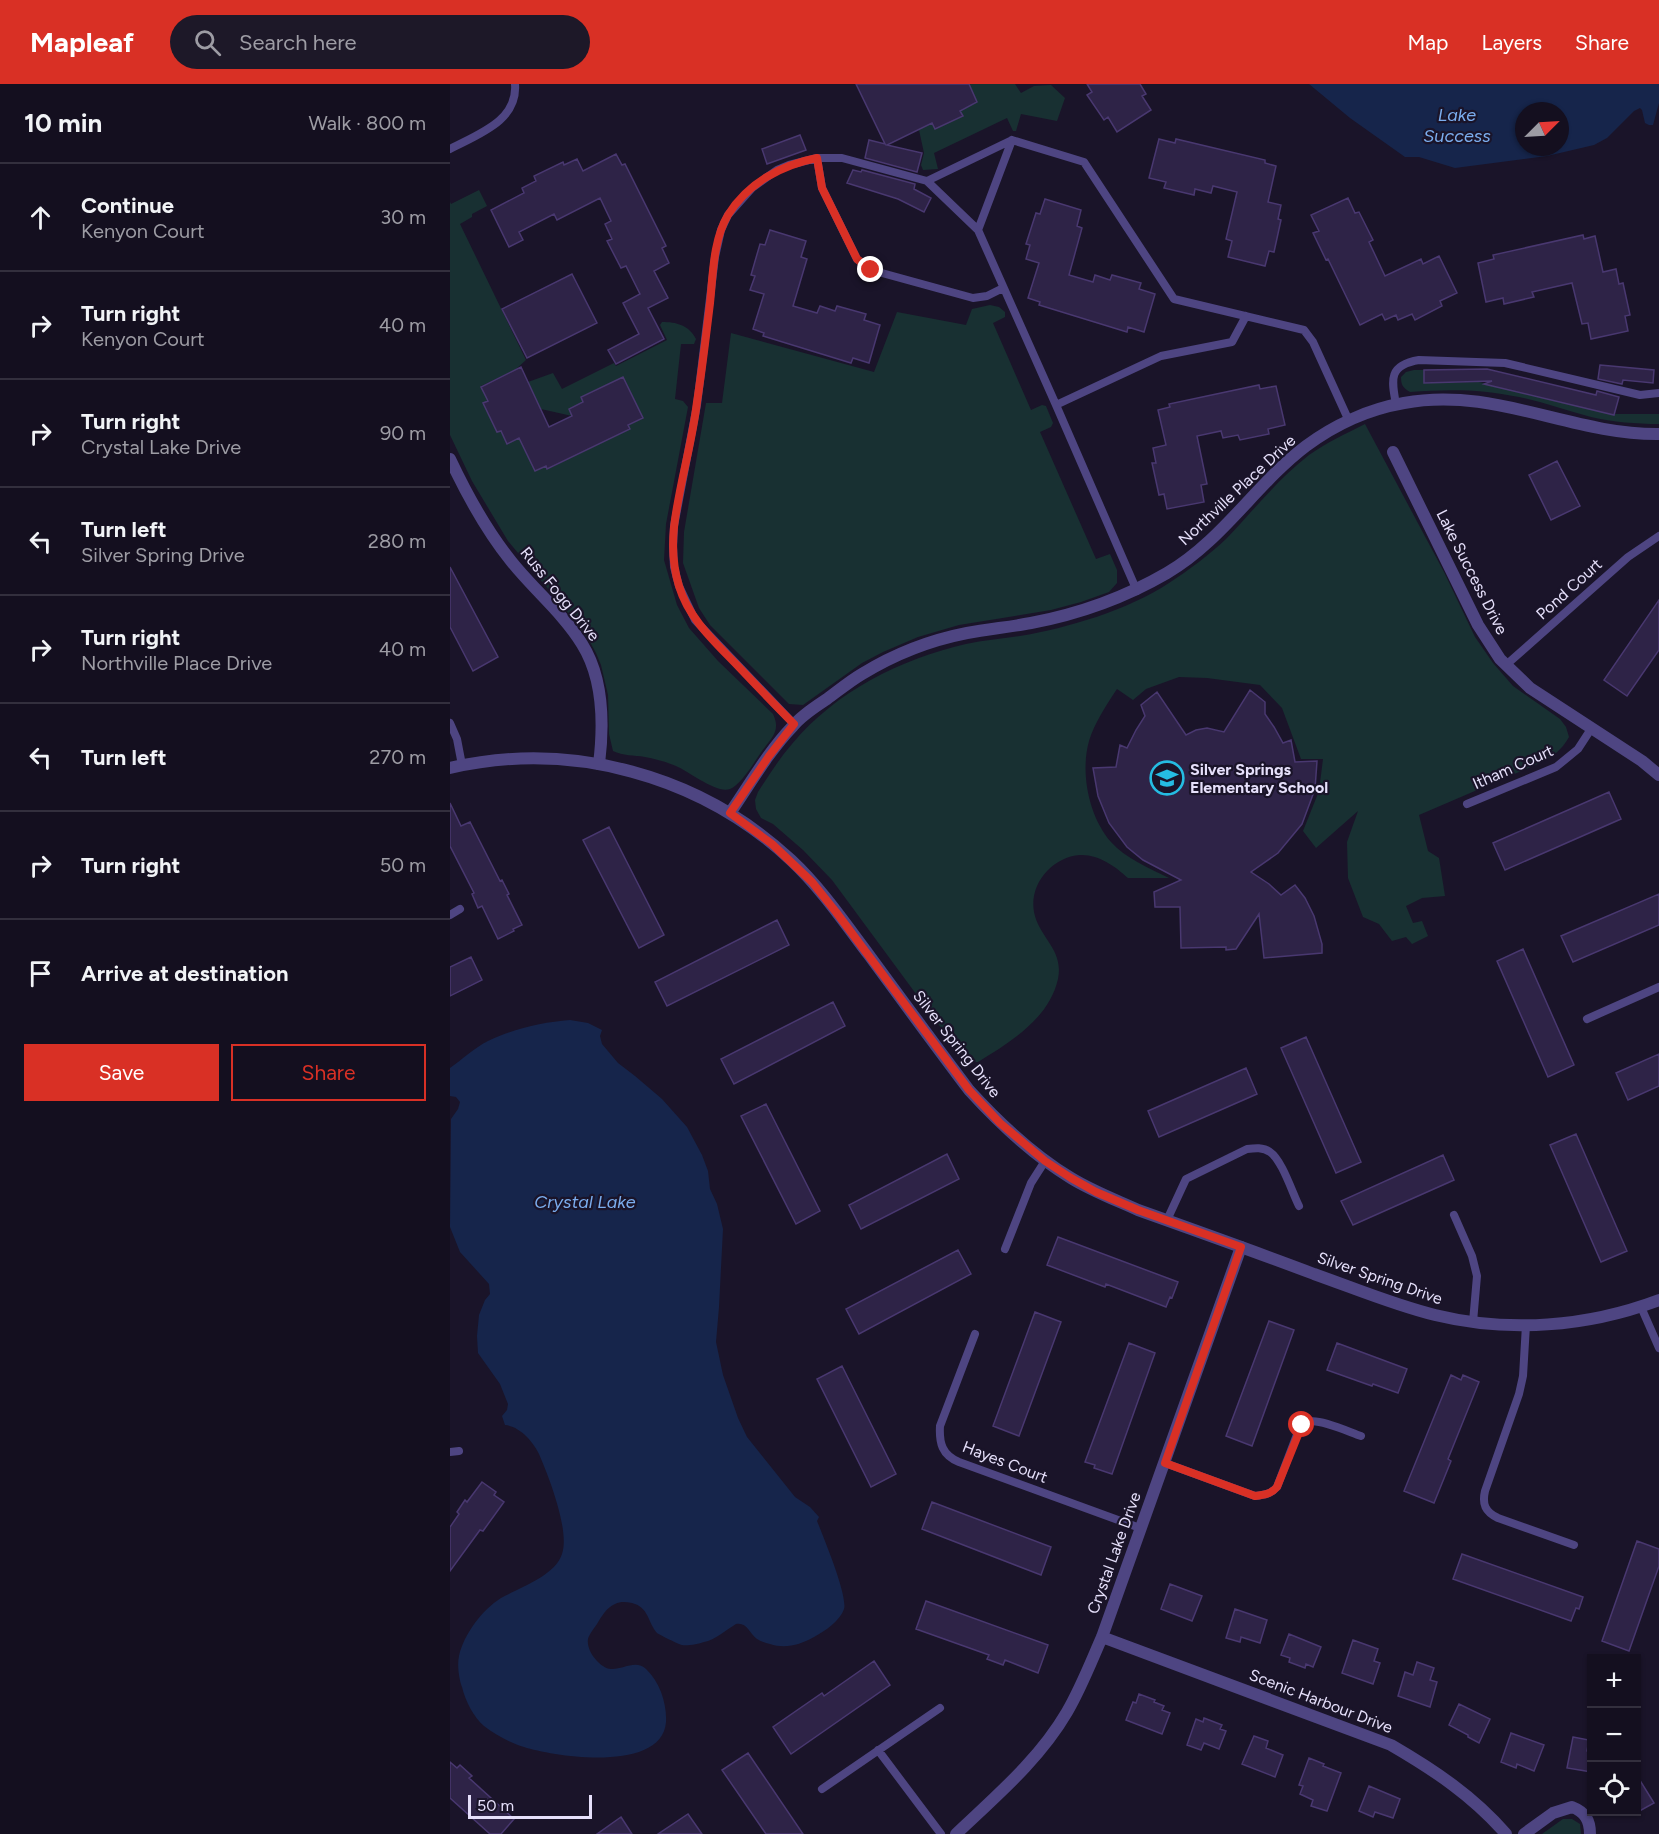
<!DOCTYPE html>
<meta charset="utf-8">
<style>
:root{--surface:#140f1f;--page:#1d1828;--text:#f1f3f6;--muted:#9d9ca4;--line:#332f3d;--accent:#d93025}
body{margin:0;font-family:Figtree,sans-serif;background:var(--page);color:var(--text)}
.controls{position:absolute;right:18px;bottom:18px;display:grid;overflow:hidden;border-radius:0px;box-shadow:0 2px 4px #0004}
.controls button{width:54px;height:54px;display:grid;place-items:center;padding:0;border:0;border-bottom:2px solid var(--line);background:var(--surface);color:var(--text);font:30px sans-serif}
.compass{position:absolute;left:1065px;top:18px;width:54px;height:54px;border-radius:50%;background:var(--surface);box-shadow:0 2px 4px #0004;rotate:66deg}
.scale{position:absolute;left:18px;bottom:15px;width:124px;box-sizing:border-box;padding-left:6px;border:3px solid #e6e0fb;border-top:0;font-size:16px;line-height:21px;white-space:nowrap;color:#e6e0fb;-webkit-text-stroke:4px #1a1429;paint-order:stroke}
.stop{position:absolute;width:18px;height:18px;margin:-14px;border:4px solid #d93025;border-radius:50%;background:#fff}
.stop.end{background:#d93025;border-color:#fff;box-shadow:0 2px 6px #0008}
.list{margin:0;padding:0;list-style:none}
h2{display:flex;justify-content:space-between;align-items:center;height:78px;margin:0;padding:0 24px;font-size:26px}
h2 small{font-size:20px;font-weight:400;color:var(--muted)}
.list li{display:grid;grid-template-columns:39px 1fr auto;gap:18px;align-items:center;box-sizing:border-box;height:108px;padding:0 24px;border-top:2px solid var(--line)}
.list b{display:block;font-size:22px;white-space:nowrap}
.list p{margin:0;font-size:20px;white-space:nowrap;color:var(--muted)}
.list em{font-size:20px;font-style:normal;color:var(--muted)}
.actions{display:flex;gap:12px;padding:18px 24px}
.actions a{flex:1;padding:14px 0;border:2px solid var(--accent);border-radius:0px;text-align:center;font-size:21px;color:var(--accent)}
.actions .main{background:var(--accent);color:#fff}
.icon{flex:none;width:33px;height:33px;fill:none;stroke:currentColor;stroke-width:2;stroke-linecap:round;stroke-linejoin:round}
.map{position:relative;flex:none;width:1209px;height:1750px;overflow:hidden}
header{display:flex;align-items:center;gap:36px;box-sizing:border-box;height:84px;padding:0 30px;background:var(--accent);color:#fff}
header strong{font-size:28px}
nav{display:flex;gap:33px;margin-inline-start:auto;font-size:21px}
.search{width:420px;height:54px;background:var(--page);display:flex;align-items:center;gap:15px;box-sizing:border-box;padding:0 21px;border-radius:33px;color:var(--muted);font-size:22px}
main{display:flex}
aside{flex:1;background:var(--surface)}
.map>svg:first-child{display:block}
.green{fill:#183032}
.water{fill:#16254b;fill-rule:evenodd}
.building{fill:#2e2347;stroke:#493870;stroke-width:1.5}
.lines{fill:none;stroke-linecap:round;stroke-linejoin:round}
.service{stroke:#4e4582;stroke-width:8}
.minor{stroke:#4e4582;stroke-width:12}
.tertiary{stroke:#4e4582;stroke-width:12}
.route{stroke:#d93025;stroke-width:8}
.labels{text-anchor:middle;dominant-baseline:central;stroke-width:4.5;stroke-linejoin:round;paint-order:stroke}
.street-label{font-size:16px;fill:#e6e0fb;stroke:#1a1429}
.poi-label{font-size:16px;font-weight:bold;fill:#e6e0fb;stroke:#1a1429;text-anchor:start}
.water-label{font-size:18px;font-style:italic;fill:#7badee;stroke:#1a1429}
</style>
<header>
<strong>Mapleaf</strong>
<div class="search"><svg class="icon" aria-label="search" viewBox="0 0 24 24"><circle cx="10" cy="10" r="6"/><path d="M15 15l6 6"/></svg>Search here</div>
<nav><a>Map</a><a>Layers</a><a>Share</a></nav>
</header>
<main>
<aside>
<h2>10 min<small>Walk · 800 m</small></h2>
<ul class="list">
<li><svg class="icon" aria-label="ahead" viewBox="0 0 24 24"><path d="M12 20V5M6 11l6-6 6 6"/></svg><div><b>Continue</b><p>Kenyon Court</p></div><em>30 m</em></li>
<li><svg class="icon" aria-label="right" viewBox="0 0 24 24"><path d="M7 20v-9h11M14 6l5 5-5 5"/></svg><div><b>Turn right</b><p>Kenyon Court</p></div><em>40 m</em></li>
<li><svg class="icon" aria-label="right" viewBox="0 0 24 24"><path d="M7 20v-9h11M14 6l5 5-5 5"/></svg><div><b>Turn right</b><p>Crystal Lake Drive</p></div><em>90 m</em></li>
<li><svg class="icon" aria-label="left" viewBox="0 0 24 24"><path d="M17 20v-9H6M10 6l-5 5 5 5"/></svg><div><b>Turn left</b><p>Silver Spring Drive</p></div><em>280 m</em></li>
<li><svg class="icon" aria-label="right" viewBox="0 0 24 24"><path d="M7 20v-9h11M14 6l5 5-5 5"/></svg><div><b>Turn right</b><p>Northville Place Drive</p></div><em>40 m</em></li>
<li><svg class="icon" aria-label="left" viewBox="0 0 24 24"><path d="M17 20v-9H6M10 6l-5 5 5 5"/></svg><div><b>Turn left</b></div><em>270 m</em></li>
<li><svg class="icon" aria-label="right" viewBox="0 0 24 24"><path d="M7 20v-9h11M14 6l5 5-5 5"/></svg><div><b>Turn right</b></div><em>50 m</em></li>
<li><svg class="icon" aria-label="arrive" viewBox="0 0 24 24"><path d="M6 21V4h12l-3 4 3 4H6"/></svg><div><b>Arrive at destination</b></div></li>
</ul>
<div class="actions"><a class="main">Save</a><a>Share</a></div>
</aside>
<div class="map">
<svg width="1209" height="1750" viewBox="0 0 1209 1750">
<rect width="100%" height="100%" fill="#1a1429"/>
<!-- green -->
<path class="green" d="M519,0H565L571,9L584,2L601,1L615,14L607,37L571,30L566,47H563L557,34L484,69L488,85L473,86L471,81L474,69L469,46L482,39L485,45L513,32L510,27L527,18Z
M29,106L37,122L22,130V133L10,140L76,276L65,286L31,302L38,317L33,319L47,348L51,347L57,359L69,354L85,387L96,382L98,385L180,345L178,341L193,334L176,298L161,305L158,300L131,313L133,318L119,325L122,332L91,325L78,298L103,289L112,305L164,279L166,282L217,256L210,241L212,238C226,238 239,241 246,255L244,260H231L225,315L233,317L238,323L216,440L214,476L227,521L239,544L268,577L323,630C331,647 322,653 312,667C305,677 291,701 280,705C267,710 240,688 226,682C217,678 205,675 195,673C184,671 173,672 163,667L159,650L158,611L151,581L146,569L140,558L119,530L58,457L22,397L0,351V118L1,120Z
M540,221L549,223L555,228V233L543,239L581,326L592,321L596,322L603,339L601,343L590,348L646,475L660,470L667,486V499L659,508L631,518L601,526L509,541L468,553L433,568L412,579L353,621L339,620L260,541L249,524L233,479L234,448L256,319H272L281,249L424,288L447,228L516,241L522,225Z
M964,286H974L975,299L1029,298L1098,315L1101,300L1113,303L1110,318L1164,331L1165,330H1209V340C1186,340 1163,338 1141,333C1117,327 1093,318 1069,313C1031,305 998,305 960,308C953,304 951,301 951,293L956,288Z
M915,340L994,488L1025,553L1043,579L1063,602L1110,635L1116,643L1119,653C1112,666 1102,673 1090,679L969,731L978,767L989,774L995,812L972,814L956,822L963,839L972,837L978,852L962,860L956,853L942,857L929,840L913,833L898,794L897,758L908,727L866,764L853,747L869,707L873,675H851L832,624L810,601L757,594L729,593L696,605L683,616L667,605C657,620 644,640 639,657C630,689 639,733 661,758C675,774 699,784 719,794H678C665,782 648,770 630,771C602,773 579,800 584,828C589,854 614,865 608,895C599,935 560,958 528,978H523L514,975L382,796L353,766L323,740L311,734L306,725L305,716L308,708C319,691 329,675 342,660C386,607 451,575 516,560C534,556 552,555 570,552C618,544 678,526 719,499C739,486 759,471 776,455C803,427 828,395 859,371C876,359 895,350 915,340Z
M1113,1735H1122L1130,1740L1131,1750H1092Z"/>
<!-- water -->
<path class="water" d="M859,0H1209V19L1203,41H1199L1195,39L1192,26L1190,24L1184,27L1157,54L1144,61L1097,72L1005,84L969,73H955L900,34ZM1074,27H1110V63H1074Z
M120,936L138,939L152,946L150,952L152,960L168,979L185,992L212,1015L237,1043L252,1071L258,1087L260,1105L267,1120L273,1145L269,1223L266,1258L273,1291L288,1334L297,1353L345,1413L360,1423L369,1433L367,1437C373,1452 398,1512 394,1525C390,1537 375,1547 364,1553C350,1561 335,1565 320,1560C316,1559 310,1557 307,1555C299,1549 297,1538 286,1540C276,1546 265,1556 254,1558C249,1560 237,1562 232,1561C228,1560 210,1551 207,1549C198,1539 199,1523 182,1519C176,1518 171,1517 165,1520C157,1523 151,1533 147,1540C144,1544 139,1551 138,1555C136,1567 150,1584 161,1585C172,1586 186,1575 196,1585C210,1598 217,1620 216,1638C212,1689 105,1673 74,1663C60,1659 46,1651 34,1642C24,1634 15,1616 12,1603C9,1595 7,1581 9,1572C14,1550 32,1526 51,1514C69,1504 105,1492 112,1470C120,1447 99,1393 89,1370C83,1357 69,1342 55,1341L52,1332L57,1326L58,1320L50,1300L28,1269L27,1252L29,1231L35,1216L40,1210L39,1200L10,1168L0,1143L1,1035L8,1025L10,1018L6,1013L0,1012V984C13,975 24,964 38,957C63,945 93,938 120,936Z"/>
<!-- building -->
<path class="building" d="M406,0H519L527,18L510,27L513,32L485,45L482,39L437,61L472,69L467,88L415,74L419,56L435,60Z
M637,0H690L696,10L692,12L701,26L667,48L658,33L654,36L637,11L642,8Z
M350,51L356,66L317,80L312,65Z
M709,55L725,59L726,55L815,76V79L826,82L818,118L831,121L828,135L831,136L824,168L819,167L815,182L778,173L782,157L776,155L787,108L763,102L761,109L745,105L744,111L714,104L716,98L699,94Z
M166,70L172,81L175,80L216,162L212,164L219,179L204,187L218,214L198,224L214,255L166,280L158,266L189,250L173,219L190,210L176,182L171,184L157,157L162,155L155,140L161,137L150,114L107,136L104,130L69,148L73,156L59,163L41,126L74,109L72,104L86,97L84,92L113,78L114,81L127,75L133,87Z
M403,86L411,88L412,86L465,100L464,105L481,114L474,128L448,115L397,99Z
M898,114L905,129L909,128L923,156L919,158L935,192L971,175L973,180L989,172L1007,209L990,217L992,222L965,236L962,230L948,236L946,231L935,236L932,230L910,241L878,175L876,176L863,149L869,147L861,131Z
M595,115L631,126L627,142L632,144L619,191L643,198L645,191L660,196L662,191L691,199L689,205L705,210L694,248L678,243L677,248L589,221L590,218L578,214L589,179L576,175L580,161L576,160L586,129L590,130Z
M320,146L356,157L351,173L357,175L343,222L367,229L370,222L385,227L387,222L416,230L414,236L430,241L419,279L403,274L401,279L313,252L314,249L303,245L314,210L300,206L305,192L301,191L310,160L315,161Z
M1133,151L1134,155L1145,152L1153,188L1166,185L1169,200L1173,199L1180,231L1175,232L1178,247L1141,255L1138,239L1132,240L1122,199L1082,208L1084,213L1054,220L1053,214L1036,218L1028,179L1044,175L1043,171Z
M122,190L147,239L77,274L52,225Z
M1150,281L1204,286L1203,299L1173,296L1172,300L1148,295Z
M71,283L99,343L122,332L119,325L133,318L131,313L173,293L193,334L178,341L180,345L97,385L96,382L85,387L69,354L57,360L51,347L47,348L33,319L38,317L31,303Z
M1037,285L1146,311L1147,307L1169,313L1164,331L1034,300L1042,297L974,299V286Z
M809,301L810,305L826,302L835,341L818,345L819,350L790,356L788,351L773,354L771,347L747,352L757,400L751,401L754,418L717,425L714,410L709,411L702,379H706L703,364L716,361L708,326L720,323L719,320Z
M1107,377L1130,422L1101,436L1079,391Z
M0,483L48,573L23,587L0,543Z
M1209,516V566L1177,612L1154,596Z
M800,606L815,618V630L824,643L833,659L841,656L845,678L867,677L865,705L852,740L828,769L801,788L819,800L831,811L845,801L855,814L864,832L872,860V869L814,874L809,830L786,865L776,866V863L731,864L730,823H705L704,808L731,796L693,776L677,763L659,739L648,712L643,684L666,683L670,661L677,664L686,646L695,632L691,621L707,608L736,651L746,646L757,644L774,648Z
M1159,708L1171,735L1055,786L1043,759Z
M0,719L11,742L20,738L50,797L52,796L59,810L57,811L72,841L63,845L64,847L48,855L32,822L28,824L22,810L24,809L0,762Z
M159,743L214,851L189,864L133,756Z
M1209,810V841L1123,878L1111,852Z
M327,836L339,861L217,922L205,898Z
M1073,865L1124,981L1098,993L1047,877Z
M21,873L32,896L0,912V883Z
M383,918L395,942L284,1000L271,975Z
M856,953L911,1078L886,1089L831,964Z
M1209,970V1002L1178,1016L1166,989Z
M796,984L807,1010L709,1053L698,1027Z
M316,1020L370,1127L346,1140L291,1032Z
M1126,1050L1177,1167L1151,1178L1100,1061Z
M497,1070L509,1095L411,1145L399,1121Z
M993,1071L1004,1096L903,1141L891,1117Z
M608,1153L728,1198L722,1214L720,1213L716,1223L656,1200L655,1203L597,1181Z
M508,1166L521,1190L409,1250L396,1225Z
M585,1228L611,1238L569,1352L543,1342Z
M819,1237L844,1246L802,1362L776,1352Z
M679,1259L705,1269L662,1390L644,1384L645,1381L635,1378Z
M887,1259L957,1285L948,1309L923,1300L922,1302L877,1286Z
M392,1282L446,1390L421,1403L367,1295Z
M1001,1291L1011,1296L1013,1291L1029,1298L998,1375L1001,1377L984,1419L954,1407Z
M32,1398L46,1408L44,1411L54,1418L33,1447L30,1446L0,1487V1443L9,1430L7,1428L15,1416L17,1418Z
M482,1418L601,1463L591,1491L472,1445Z
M1187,1457L1209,1465V1482L1179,1567L1152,1557Z
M1012,1470L1133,1513L1129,1525L1126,1524L1121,1537L1003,1495Z
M720,1500L752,1512L742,1537L711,1525Z
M476,1517L598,1561L588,1589L555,1576L553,1581L537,1575L539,1571L466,1545Z
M785,1525L817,1536L810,1559L791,1553L790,1558L776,1554Z
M839,1550L871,1563L863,1583L856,1580L855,1584L839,1578L840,1574L831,1571Z
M903,1556L928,1565L924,1577L930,1579L923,1600L892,1589Z
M424,1577L440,1601L341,1670L323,1643L372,1609L374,1612Z
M967,1578L984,1584L980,1596L987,1598L980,1623L948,1612L955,1588L963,1591Z
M689,1610L705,1616L704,1618L714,1622L712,1626L720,1629L712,1650L676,1636L683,1618L686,1619Z
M1009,1620L1040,1635L1029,1659L1018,1653V1651L999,1641Z
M754,1634L772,1641L770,1645L776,1647L769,1665L754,1659L751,1666L737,1661L746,1635L753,1638Z
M1061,1649L1094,1661L1084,1687L1067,1680L1066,1684L1051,1678Z
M804,1652L818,1657L816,1664L833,1671L825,1693L792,1680Z
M1123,1653L1139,1656L1137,1667L1142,1668V1688L1117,1684Z
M298,1669L353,1750H316L272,1686Z
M859,1674L874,1680L873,1682L891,1689L877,1727L861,1722L863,1716L850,1710L853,1702L849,1701Z
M0,1678L7,1684L10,1681L22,1692L19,1694L64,1735L51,1750H40L0,1714Z
M1186,1690L1204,1719L1186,1729Z
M919,1702L950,1715L943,1734L925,1728L923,1733L909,1727Z
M238,1730L252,1750H208Z
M171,1733L182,1750H147Z"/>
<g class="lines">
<!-- service -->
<path class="service" d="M0,65C28,50 68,37 65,0
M367,74L372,104L407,175L421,186L523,214L537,212L553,204
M477,97L562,56L634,78L724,215L854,246L863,258L899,337
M528,146L562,56
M946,320C941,295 939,281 969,276L1055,279L1190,311L1209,309
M606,321L711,272L782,258L796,232
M1056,581L1178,473L1209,452
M0,639L7,655L12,681
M344,640L245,536L229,502L224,483L223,463L224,442L247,321L265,173L271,146L278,131L302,104L327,86L339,81L367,74H392L477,97L528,146L606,321L687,507
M1017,720L1106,683L1128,665L1141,645
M0,831L10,825
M1137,935L1209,903
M1004,1131L1022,1172L1027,1192L1023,1238
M717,1136L736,1095L797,1065C805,1064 813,1063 820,1068C832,1076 842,1108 849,1122
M555,1165L581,1099L595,1077
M1191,1223L1209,1264
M1076,1241L1073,1292L1069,1310L1035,1407C1032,1420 1035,1428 1048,1434L1124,1461
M525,1250L490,1342C489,1359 492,1371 509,1378L690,1444
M0,1368L9,1367
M715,1379L805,1412C814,1411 821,1410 827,1403L848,1348C850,1344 853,1340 858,1338C869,1334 899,1348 911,1352
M428,1666L491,1750
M372,1705L490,1624"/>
<!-- minor -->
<path class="minor" d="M943,368L1028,541L1050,575L1080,604L1192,677L1209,691
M0,375C17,411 36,446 61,477C83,505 113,529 132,560C154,595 154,640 149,680
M280,729C300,700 318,668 343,642C352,631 365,623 377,615C388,607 400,597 412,590C443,571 481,556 517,549C538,545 560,543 581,539C629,530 674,514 717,489C772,457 806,400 856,362C884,341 919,325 954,319C1044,302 1121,351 1209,350
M652,1553L941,1661C984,1686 1023,1712 1056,1750
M506,1750C546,1712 589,1676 617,1628C631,1604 641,1578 652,1553L791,1163
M1074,1750L1103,1729L1122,1723C1135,1728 1140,1736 1140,1750"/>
<!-- tertiary -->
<path class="tertiary" d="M0,684C121,656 250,691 341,776C371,804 394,838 419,871C452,916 485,961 519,1006C549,1039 583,1071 621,1094C642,1107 666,1116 688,1126C747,1147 806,1168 864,1190C904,1204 944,1221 985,1231C1059,1249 1137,1243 1209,1216"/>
</g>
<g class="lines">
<!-- route -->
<path class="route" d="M421,186L407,175L372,104L367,74C331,81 298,99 278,131C263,156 263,191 260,219C256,252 252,286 247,318C242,360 229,401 224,443C222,463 223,483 229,502C239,535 264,557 287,581C306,601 325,621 344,640L319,672L280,729L322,760L362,798L386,828L519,1006L550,1039L595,1077L621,1094L646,1108L688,1126L791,1163L715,1379L805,1412C814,1411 821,1410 827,1403L852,1341"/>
</g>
<!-- icons -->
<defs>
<g id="school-ring" transform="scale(1.725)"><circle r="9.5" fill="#1a1429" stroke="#25bce2" stroke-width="1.5"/><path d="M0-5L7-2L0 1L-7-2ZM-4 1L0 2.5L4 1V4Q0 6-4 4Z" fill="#25bce2"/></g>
</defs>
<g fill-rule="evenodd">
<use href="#school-ring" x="717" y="694"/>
</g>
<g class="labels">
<!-- street labels -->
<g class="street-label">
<text transform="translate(787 406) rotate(-43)">Northville Place Drive</text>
<text transform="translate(1022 488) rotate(63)">Lake Success Drive</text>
<text transform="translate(1119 505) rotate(-42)">Pond Court</text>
<text transform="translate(110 510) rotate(51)">Russ Fogg Drive</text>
<text transform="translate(1063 683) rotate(-24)">Itham Court</text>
<text transform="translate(507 960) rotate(52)">Silver Spring Drive</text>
<text transform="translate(930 1194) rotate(19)">Silver Spring Drive</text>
<text transform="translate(555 1378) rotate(21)">Hayes Court</text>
<text transform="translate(664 1469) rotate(-70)">Crystal Lake Drive</text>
<text transform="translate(871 1617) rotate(21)">Scenic Harbour Drive</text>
</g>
<!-- poi labels -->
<g class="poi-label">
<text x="740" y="685">Silver Springs<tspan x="740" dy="18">Elementary School</tspan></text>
</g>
<!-- water labels -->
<g class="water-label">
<text x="1007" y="31">Lake<tspan x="1007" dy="21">Success</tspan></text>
<text x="135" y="1118">Crystal Lake</text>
</g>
</g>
</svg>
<div class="controls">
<button>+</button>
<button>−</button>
<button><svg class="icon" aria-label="locate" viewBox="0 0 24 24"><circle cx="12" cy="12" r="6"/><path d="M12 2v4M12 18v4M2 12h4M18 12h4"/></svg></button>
</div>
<svg class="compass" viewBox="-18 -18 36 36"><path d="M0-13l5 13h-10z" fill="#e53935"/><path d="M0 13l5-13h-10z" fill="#9d9ca4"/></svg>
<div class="scale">50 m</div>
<div class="stop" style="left:852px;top:1341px"></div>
<div class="stop end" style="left:421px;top:186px"></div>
</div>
</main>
